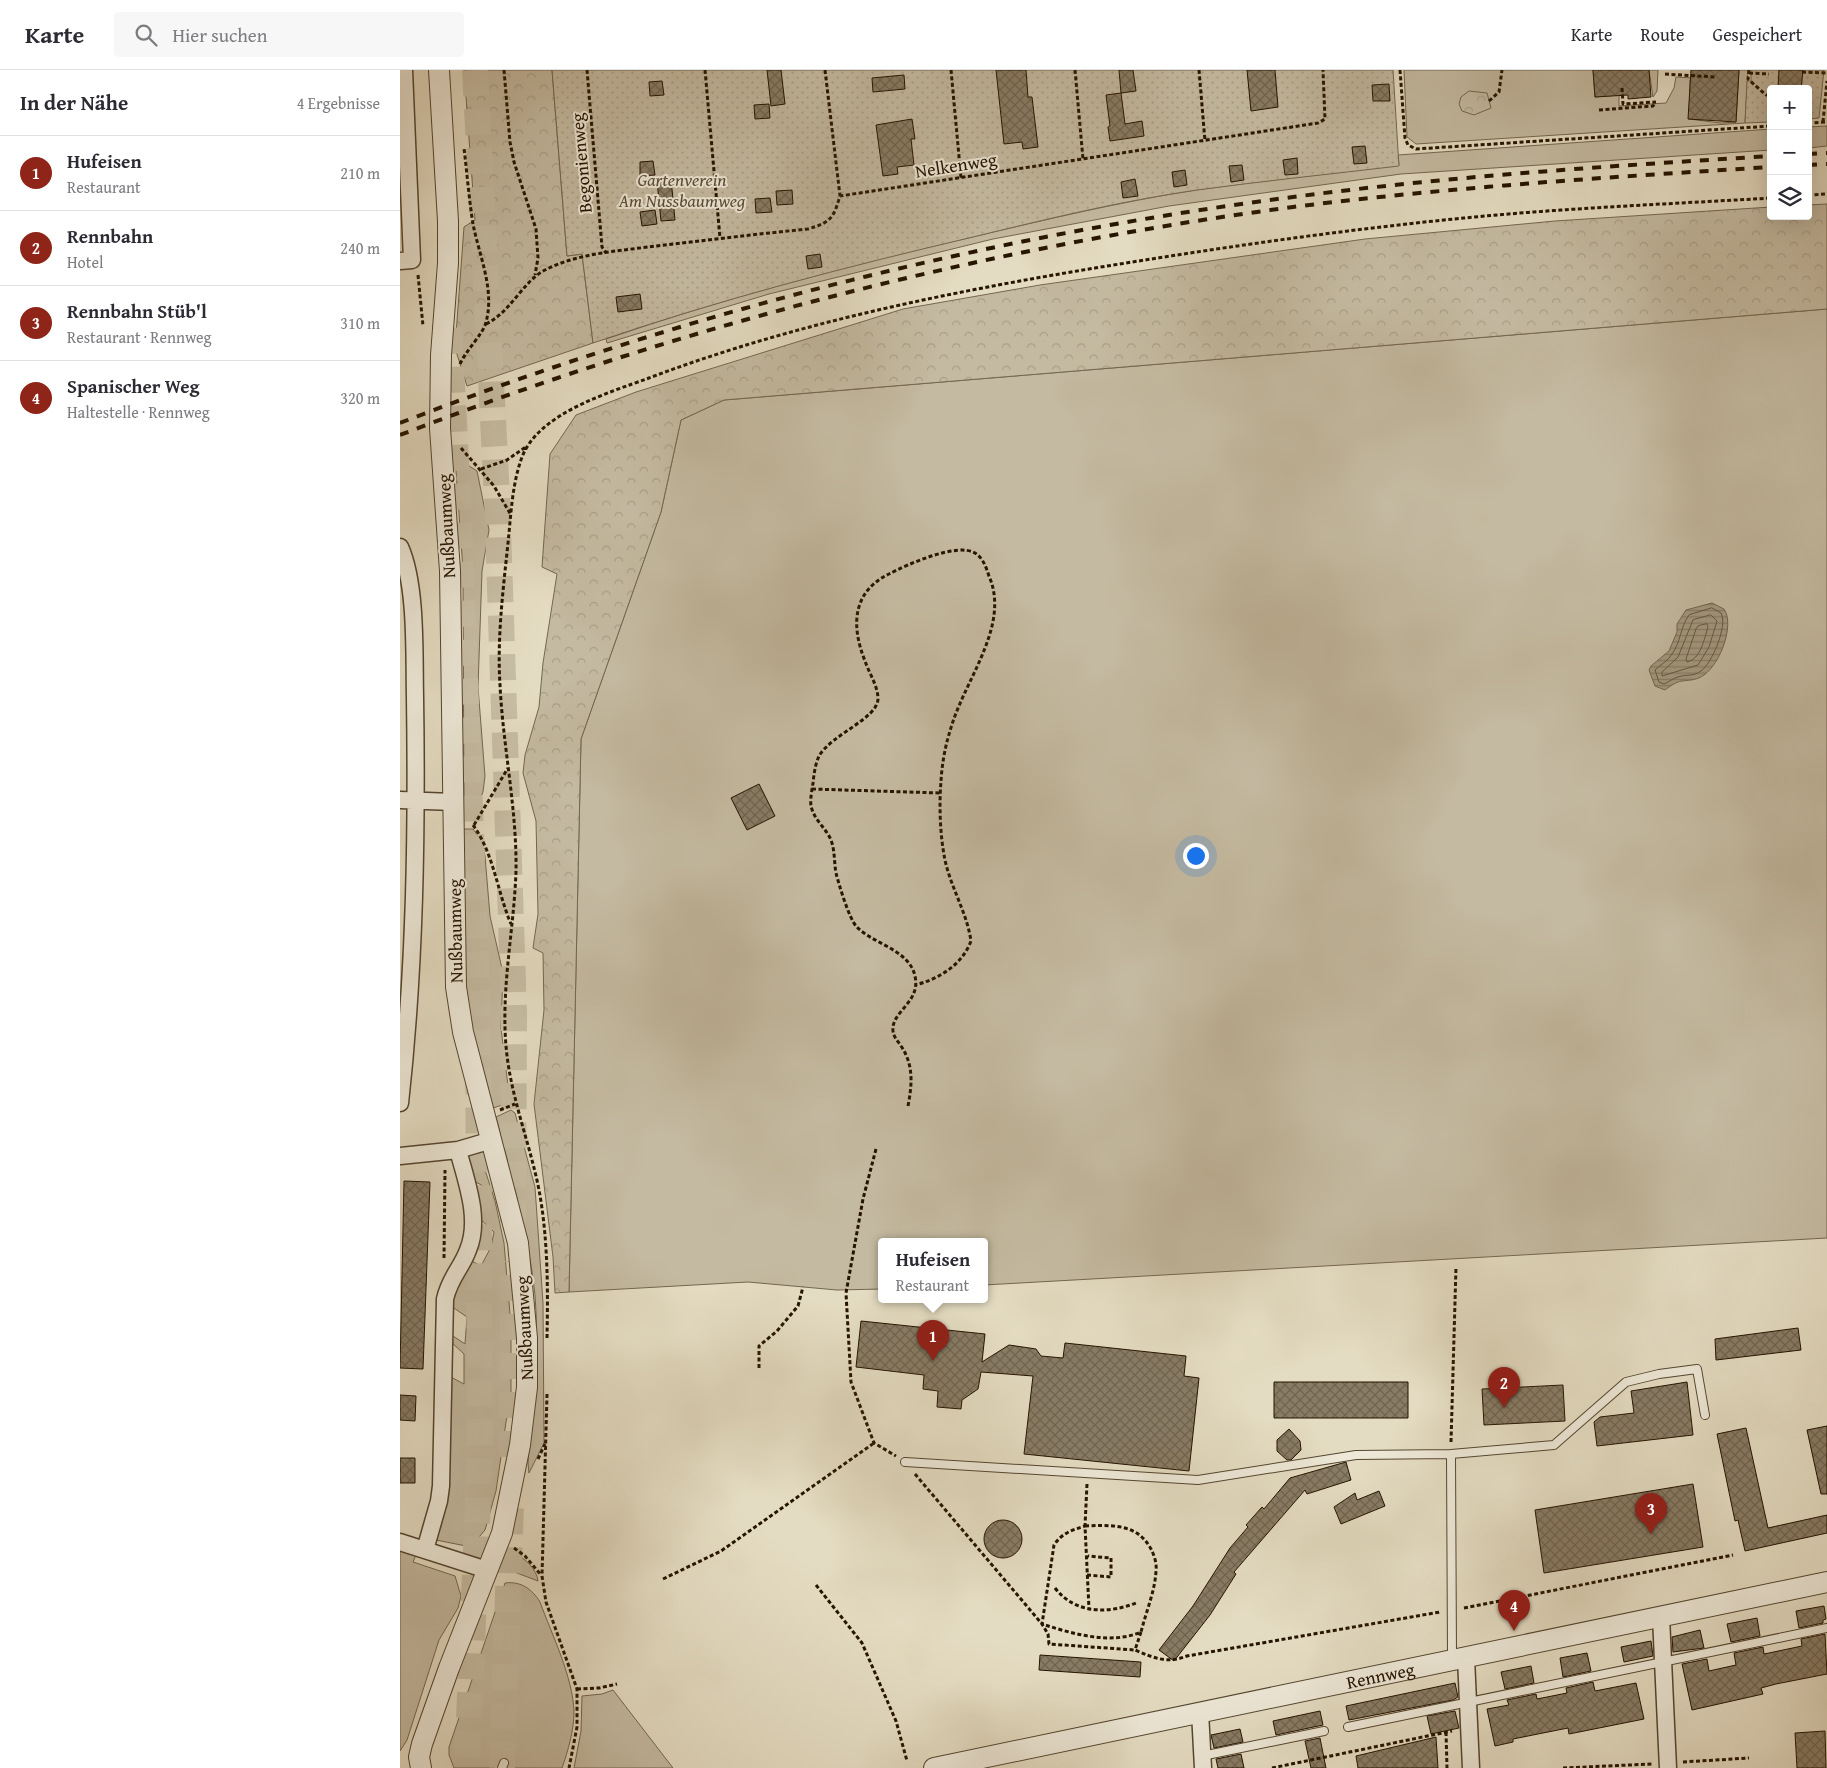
<!DOCTYPE html>
<html lang="de">
<meta charset="utf-8">
<style>
:root{--surface:#fff;--page:#f7f7f7;--text:#2b2b33;--muted:#7c7c81;--line:#e1e1e2;--accent:#8f2418}
body{margin:0;font-family:"Gentium Book Plus",serif;background:var(--page);color:var(--text)}
.controls{position:absolute;right:15px;top:15px;display:grid;overflow:hidden;border-radius:5px;box-shadow:0 5px 20px #0002}
.controls button{width:45px;height:45px;display:grid;place-items:center;padding:0;border:0;border-bottom:1px solid var(--line);background:var(--surface);color:var(--text);font:25px sans-serif}
.you{position:absolute;left:795px;top:785px;width:18px;height:18px;margin:-12px;border:4px solid #fff;border-radius:50%;background:#1a73e8;box-shadow:0 0 0 8px #1a73e833}
.badge{display:grid;place-items:center;width:32px;height:32px;border-radius:50%;background:var(--accent);color:#fff;font-size:16px;font-weight:700}
.pin{position:absolute;translate:-50% -41px;filter:drop-shadow(0 1px 2px #0008)}
.pin::after{content:'';position:absolute;top:26px;width:18px;height:15px;background:inherit;clip-path:polygon(0 0,100% 0,50% 100%)}
.popup{position:absolute;left:478px;top:1168px;width:110px;height:65px;box-sizing:border-box;display:grid;place-content:center;border-radius:5px;background:var(--surface);filter:drop-shadow(0 1px 4px #0005);font-size:16px;white-space:nowrap;color:var(--muted)}
.popup b{font-size:19px;color:var(--text)}
.popup::after{content:'';position:absolute;left:50%;top:100%;margin-left:-10px;border:10px solid transparent;border-top-color:var(--surface)}
.list{margin:0;padding:0;list-style:none}
h2{display:flex;justify-content:space-between;align-items:center;height:65px;margin:0;padding:0 20px;font-size:21px}
h2 small{font-size:16px;font-weight:400;color:var(--muted)}
.list li{display:grid;grid-template-columns:32px 1fr auto;gap:15px;align-items:center;box-sizing:border-box;height:75px;padding:0 20px;border-top:1px solid var(--line)}
.list b{display:block;font-size:19px;white-space:nowrap}
.list p{margin:0;font-size:16px;white-space:nowrap;color:var(--muted)}
.list em{font-size:16px;font-style:normal;color:var(--muted)}
.icon{flex:none;width:28px;height:28px;fill:none;stroke:currentColor;stroke-width:2;stroke-linecap:round;stroke-linejoin:round}
.map{position:relative;flex:none;width:1427px;height:1698px;overflow:hidden}
header{display:flex;align-items:center;gap:30px;box-sizing:border-box;height:70px;padding:0 25px;background:var(--surface);border-bottom:1px solid var(--line)}
header strong{font-size:24px}
nav{display:flex;gap:28px;margin-inline-start:auto;font-size:18px}
.search{width:350px;height:45px;background:var(--page);display:flex;align-items:center;gap:12px;box-sizing:border-box;padding:0 18px;border-radius:5px;color:var(--muted);font-size:19px}
main{display:flex}
aside{flex:1;background:var(--surface)}
.map>svg:first-child{display:block}
.grass{fill:#c4baa1;stroke:#746750}
.forest{fill:url(#forest-crowns);stroke:#746750}
.garden{fill:url(#garden-dots);stroke:#746750}
.water{fill:url(#water-rules);stroke:#71634d}
.lines{fill:none;stroke-linecap:round;stroke-linejoin:round}
.shore{stroke:#645640;stroke-width:1}
.building{fill:url(#building-cross-hatch);stroke:#251400}
.trunk-tunnel{stroke:#c7bea5;stroke-width:26;stroke-dasharray:26 13;stroke-linecap:butt}
.service-casing{stroke:#554630;stroke-width:10}
.minor-casing{stroke:#554630;stroke-width:19}
.tertiary-casing{stroke:#554630;stroke-width:22}
.path{stroke:#251400;stroke-width:3;stroke-dasharray:4 2.5;stroke-linecap:butt}
.service{stroke:#ede8d7;stroke-width:8}
.minor{stroke:#ede8d7;stroke-width:16}
.tertiary{stroke:#ede8d7;stroke-width:20}
.rail{stroke:#251400;stroke-width:4;stroke-dasharray:9 9;stroke-linecap:butt}
.labels{text-anchor:middle;dominant-baseline:central;stroke-width:4;stroke-linejoin:round;paint-order:stroke}
.street-label{font-size:18px;fill:#251400;stroke:#ede8d7}
.park-label{font-size:18px;font-style:italic;fill:#5d4e38;stroke:#ede8d7}
</style>
<header>
<strong>Karte</strong>
<div class="search"><svg class="icon" aria-label="search" viewBox="0 0 24 24"><circle cx="10" cy="10" r="6"/><path d="M15 15l6 6"/></svg>Hier suchen</div>
<nav><a>Karte</a><a>Route</a><a>Gespeichert</a></nav>
</header>
<main>
<aside>
<h2>In der Nähe<small>4 Ergebnisse</small></h2>
<ul class="list">
<li><span class="badge">1</span><div><b>Hufeisen</b><p>Restaurant</p></div><em>210 m</em></li>
<li><span class="badge">2</span><div><b>Rennbahn</b><p>Hotel</p></div><em>240 m</em></li>
<li><span class="badge">3</span><div><b>Rennbahn Stüb'l</b><p>Restaurant · Rennweg</p></div><em>310 m</em></li>
<li><span class="badge">4</span><div><b>Spanischer Weg</b><p>Haltestelle · Rennweg</p></div><em>320 m</em></li>
</ul>
</aside>
<div class="map">
<svg width="1427" height="1698" viewBox="0 0 1427 1698">
<defs>
<pattern id="forest-crowns" width="20" height="18" patternUnits="userSpaceOnUse" patternTransform="scale(1.25)"><rect width="20" height="18" fill="#c4baa1"/><path d="M2 6a3 3 0 1 1 6 0M12 15a3 3 0 1 1 6 0" fill="none" stroke="#a89f89"/></pattern>
<pattern id="garden-dots" width="8" height="8" patternUnits="userSpaceOnUse" patternTransform="scale(1.25)"><rect width="8" height="8" fill="#c4baa1"/><path d="M2 2h.1M6 6h.1" fill="none" stroke="#a89f89" stroke-width="1.8" stroke-linecap="round"/></pattern>
<pattern id="water-rules" width="6" height="5" patternUnits="userSpaceOnUse" patternTransform="scale(1.25)"><rect width="6" height="5" fill="#a39880"/><path d="M0 2.5h6" fill="none" stroke="#857b66"/></pattern>
<pattern id="building-cross-hatch" width="8" height="8" patternUnits="userSpaceOnUse" patternTransform="scale(1.25)"><rect width="8" height="8" fill="#887c65"/><path d="M0 0l8 8M0 8l8-8" fill="none" stroke="#6f6451"/></pattern>
</defs>
<rect width="100%" height="100%" fill="#e4dcc2"/>
<filter id="stains"><feTurbulence type="fractalNoise" baseFrequency=".004" numOctaves="4"/><feColorMatrix values="0 0 0 0 .2 0 0 0 0 .09 0 0 0 0 .02 0 0 0 .5 -.17"/></filter>
<radialGradient id="worn" r=".72"><stop offset=".6" stop-color="#630" stop-opacity="0"/><stop offset="1" stop-color="#630" stop-opacity=".3"/></radialGradient>
<!-- grass -->
<path class="grass" d="M1004,0H1193L1195,27L1219,25V36L1266,33L1274,18L1276,7L1309,9L1290,10L1289,49L1321,53L1336,52L1339,0H1348L1345,53L1016,74L1007,67Z
M1249,0H1258L1257,21L1253,27Z
M1427,56V76L1408,78V57Z
M1371,59V80L1001,104L769,136L593,169L369,224L207,273L206,269C325,228 446,196 568,168C644,150 719,132 796,120C863,110 931,104 999,95L998,85Z
M1427,239V1168L584,1215V1172H482V1219L437,1220L348,1212L169,1222L181,669L261,442L281,350L324,330Z
M55,387L77,401L89,460L82,501L78,617L85,706L83,722L72,747L64,746L63,500Z
M62,759H73L81,770L85,786L90,846L103,903L101,958L109,1024L105,1034L93,1038L73,962L66,920Z
M111,1040L115,1043L135,1117L143,1233L144,1373L129,1403L128,1393C131,1338 140,1280 135,1225C129,1165 111,1106 96,1047Z
M66,1094L76,1096L86,1103L95,1131L104,1173L111,1256V1330L106,1352L96,1421L85,1460L73,1474L66,1476L36,1470L49,1306L64,1314V1284L50,1271V1264L65,1274L67,1247L51,1236L53,1220L70,1190L81,1196L91,1177L94,1162L77,1146V1136L90,1140L89,1130L83,1116L74,1111Z
M0,1480L16,1485L13,1492L55,1506L61,1526L58,1538L39,1570L7,1670L0,1681Z
M114,1484C125,1487 137,1500 138,1511L109,1500Z
M105,1513C121,1511 132,1519 140,1532C152,1565 173,1607 174,1642C174,1660 168,1681 162,1698H110V1696L97,1690L94,1698H54L49,1685V1677Z
M213,1620L273,1698H174L181,1661L182,1626L202,1624Z"/>
<!-- forest -->
<path class="forest" d="M64,0H152L167,186L182,184L193,273L67,316L55,278L64,157L75,150Z
M1069,21L1087,23L1091,38L1074,45L1062,41L1059,34L1061,27Z
M1427,134V239L324,330L281,350L261,442L181,669L169,1222L155,1223L153,1187L134,1034L144,940L143,883L133,878L138,844L136,751L123,703L125,685L139,637L143,593L157,504L142,497L150,384L176,345L236,322L503,239L640,215L965,169L1155,151L1371,137V146H1408V135Z"/>
<!-- garden -->
<path class="garden" d="M152,0H993L999,96C931,104 864,111 797,120C721,131 647,149 573,167C445,197 318,230 193,273L182,184L167,186Z
M1351,0H1379L1378,19H1371V52L1345,53L1347,11H1351Z
M1403,0H1424L1419,48L1408,49V19H1401Z"/>
<!-- water -->
<path class="water" d="M1312,533L1324,539C1335,555 1320,594 1304,605C1297,610 1291,610 1282,611C1276,612 1270,616 1265,620L1255,616L1249,600L1251,596L1269,581L1277,562V554L1286,540Z"/>
<g class="lines">
<!-- shore -->
<path class="shore" d="M1312,538L1321,543C1328,556 1312,593 1301,601C1293,607 1286,604 1278,607C1273,608 1269,612 1264,614L1259,612L1255,600C1260,595 1268,591 1272,584C1281,572 1280,557 1289,545Z
M1311,545L1317,551L1309,577L1298,595L1262,606V602L1278,587L1293,550Z
M1307,554L1308,557C1304,569 1301,589 1287,592L1286,589L1296,559L1298,556Z"/>
</g>
<!-- building -->
<path class="building" d="M367,0H381L385,34L371,36Z
M596,0H626L628,27H632L638,77L623,79L622,72L604,74Z
M719,0H733L736,21L721,23Z
M847,0H875L878,37L851,41Z
M1193,0H1249L1251,27L1228,29V25L1195,27Z
M1291,0H1339L1336,52L1288,49Z
M1379,0H1403L1401,19H1378Z
M504,5L505,19L473,22L472,8Z
M262,11L264,25L250,26L249,12Z
M989,14L990,31H973L972,15Z
M721,23L725,54L742,51L744,66L710,71L708,57L710,56L706,25Z
M369,34L370,48L355,49L354,35Z
M512,49L515,69H511L514,95L497,97L498,104L483,106L476,55Z
M965,76L967,93L954,94L952,77Z
M897,88L898,104L885,105L883,90Z
M253,91L255,105L240,106V92Z
M842,95L844,110L831,112L829,96Z
M785,100L787,115L774,117L772,102Z
M271,109L275,150L261,151L257,111Z
M735,109L738,126L723,128L721,112Z
M392,120L393,134L377,135L376,121Z
M370,128L372,142L356,143L355,129Z
M255,140L257,154L242,156L240,142Z
M420,184L422,197L408,199L406,186Z
M240,224L242,239L218,242L216,227Z
M359,714L375,746L347,760L331,728Z
M4,1111L30,1112L23,1299L0,1298Z
M461,1251L585,1264L582,1292L609,1275L636,1279L641,1286L663,1288L665,1273L786,1286L784,1306L799,1308L789,1401L624,1384L633,1306L581,1302L578,1319L562,1330L561,1339L537,1337L538,1321L523,1319L524,1305L456,1297Z
M1398,1258L1401,1280L1316,1290L1315,1269Z
M874,1312H1008V1348H874Z
M1287,1312L1293,1365L1197,1376L1194,1352L1200,1347L1234,1343L1231,1321Z
M1163,1315L1165,1351L1084,1355L1082,1319Z
M0,1325L16,1326L15,1351L0,1350Z
M1427,1356V1424H1421L1407,1360Z
M1346,1358L1368,1458L1427,1445V1463L1345,1481L1338,1450L1335,1451L1317,1364Z
M889,1359L900,1371L901,1380L891,1390H887L877,1381V1370Z
M0,1388H15V1413H0Z
M946,1392L951,1410L907,1424L905,1420L834,1502L836,1504L810,1545L774,1591L759,1580L793,1536L830,1478L848,1457L846,1455L862,1437L864,1439L890,1408Z
M1293,1414L1303,1477L1144,1503L1135,1440Z
M979,1421L985,1436L941,1454L934,1437L955,1423L957,1430Z
M584 1469a19 19 0 1 1 38 0a19 19 0 1 1-38 0Z
M1424,1536L1426,1549L1423,1550V1553L1399,1558L1396,1541Z
M1357,1548L1360,1566L1331,1572L1327,1554Z
M1300,1560L1304,1578L1273,1582L1272,1567Z
M1425,1564L1427,1604L1376,1614L1361,1618L1363,1624L1292,1640L1282,1594L1307,1589L1309,1601L1336,1595L1334,1583L1363,1577L1364,1584L1369,1583L1402,1576L1401,1569Z
M1251,1571L1253,1586L1224,1592L1221,1577Z
M1187,1583L1191,1601L1163,1607L1160,1588Z
M640,1585L741,1592L740,1607L639,1600Z
M1131,1596L1134,1613L1105,1619L1101,1602Z
M1193,1612L1195,1621L1236,1613L1244,1649L1169,1664L1168,1658L1113,1669V1672L1095,1676L1087,1639L1109,1635L1107,1630L1136,1624L1137,1629L1167,1623L1166,1618Z
M1055,1613L1058,1627L1053,1630L949,1650L946,1636Z
M920,1641L923,1655L876,1665L873,1651Z
M1055,1641L1059,1658L1031,1664L1027,1646Z
M840,1659L843,1672L814,1678L811,1665Z
M1425,1661L1426,1698H1397L1395,1663Z
M1036,1667L1038,1698H958L956,1686Z
M920,1668L926,1698H911L905,1671Z
M841,1684L844,1698H818L816,1689Z"/>
<g class="lines">
<!-- trunk-tunnel -->
<path class="trunk-tunnel" d="M75,0L97,427L114,944L113,1152
M49,258L58,429L78,945L80,1380L67,1698
M112,1387L113,1191
M102,1698L111,1436"/>
<!-- service casing -->
<g class="service-casing">
<path id="service" d="M505,1392L798,1410L956,1385L1051,1384
M1052,1588L1051,1384L1154,1375L1226,1312L1259,1304L1297,1299L1305,1345
M948,1657L1427,1558
M802,1686L924,1661
M102,1698L104,1693"/>
</g>
<!-- minor casing -->
<g class="minor-casing">
<path id="minor" d="M0,191L12,190L4,0
M0,477C17,515 14,585 15,627C17,763 15,898 0,1033
M0,730L53,732
M0,1086L58,1080L92,1070
M0,1472L87,1500
M25,1480L39,1431L41,1416L45,1229C50,1207 61,1199 68,1180C81,1149 66,1111 58,1080
M1261,1547L1268,1698
M1066,1588L1071,1698
M800,1642L803,1698"/>
</g>
<!-- tertiary casing -->
<g class="tertiary-casing">
<g id="tertiary">
<path d="M21,1698L19,1687L22,1674L49,1598L102,1463L120,1375L127,1317V1268L118,1173L63,962L56,917L50,501L40,358L41,285L48,193V151L39,0"/>
<path id="s1" d="M534,1698L1427,1512"/>
</g>
</g>
<!-- path -->
<path class="path" d="M104,0L110,72L114,92L136,159L138,188L135,205
M187,0L202,177L206,183
M305,0L320,168
M425,0L440,126
M551,0L561,108
M675,0L683,89
M799,0L805,71
M1000,0L1005,68L1008,75L1016,79L1371,56
M1349,0L1348,9L1366,25H1371
M1402,2L1427,3
M1349,3L1369,4
M1265,4L1315,7
M1222,18L1223,34L1256,32
M1089,31L1099,22L1102,0
M1199,40L1253,36L1255,33
M1423,52L1427,11
M1408,53L1427,52
M1408,125L1427,124
M18,205L23,256
M86,254C111,242 123,211 145,200C178,183 219,181 256,176C307,170 357,164 408,159C431,152 433,149 440,126L918,53L925,49L923,0
M60,294C66,280 84,263 86,252C95,220 79,185 73,154C69,129 67,103 64,78
M61,378L94,416L111,445
M81,399L107,390L127,376
M412,719L540,723
M73,755C94,784 97,821 111,854
M74,755L108,698
M508,1036C512,1015 514,995 501,976C498,971 494,968 493,961C491,941 521,933 515,906C509,879 472,874 456,856C449,848 439,815 436,803C434,792 435,781 431,770C426,758 414,750 411,736C410,729 412,720 413,713C414,704 415,695 419,686C432,664 477,649 478,629C478,616 469,603 465,591C451,556 452,522 489,504C506,495 557,472 575,483C583,488 586,497 589,506C596,522 596,539 592,556C583,593 560,625 550,661C545,677 542,694 541,711C539,735 540,766 545,790C551,818 567,843 571,871C562,895 539,909 515,915
M100,1040L115,1034
M476,1079L463,1129L446,1223L451,1312L474,1373L496,1386
M44,1188L45,1100
M147,1268C148,1218 148,1164 138,1115C128,1068 110,1024 106,976C101,917 114,860 116,801C117,739 103,677 100,615C97,568 103,521 108,473C111,445 112,414 122,387C139,343 208,323 249,308C392,254 544,223 695,198C818,178 941,160 1064,148C1166,138 1269,134 1371,128
M359,1298V1276L377,1261L398,1236L403,1217
M147,1324L142,1506L146,1532L177,1619V1657L169,1698
M1051,1372L1056,1197
M138,1389L145,1374
M515,1404L642,1554L648,1564L649,1574L735,1580
M687,1414L685,1456L689,1539
M685,1456C711,1455 737,1453 751,1479C754,1485 757,1493 756,1501C755,1521 746,1542 741,1562C711,1575 673,1564 642,1554L654,1475C662,1463 672,1460 685,1456Z
M114,1478L125,1486L141,1505
M687,1505L711,1507V1488L688,1486
M263,1509L321,1481L474,1373
M416,1515L462,1573L496,1651L507,1691
M655,1518C675,1544 708,1544 736,1533
M1064,1538L1333,1485
M741,1562L735,1580C754,1588 767,1594 787,1586L1040,1542
M177,1619L199,1618L217,1614
M1046,1662L1047,1698
M1283,1692L1349,1688
M872,1698L1052,1661
M1163,1698L1252,1694"/>
<!-- service -->
<use href="#service" class="service"/>
<!-- minor -->
<use href="#minor" class="minor"/>
<!-- tertiary -->
<use href="#tertiary" class="tertiary"/>
<!-- rail -->
<path class="rail" d="M1408,84L1427,83
M1408,95L1427,94
M0,353C286,242 589,166 893,127C1052,106 1211,96 1371,86
M0,365C287,254 589,177 893,137C1052,117 1211,107 1371,97"/>
</g>
<g class="labels">
<!-- street labels -->
<g class="street-label">
<text transform="translate(181 93) rotate(-95)">Begonienweg</text>
<text transform="translate(556 95) rotate(-9)">Nelkenweg</text>
<text transform="translate(46 456) rotate(-93)">Nußbaumweg</text>
<text transform="translate(55 861) rotate(-91)">Nußbaumweg</text>
<text transform="translate(124 1258) rotate(-93)">Nußbaumweg</text>
<text stroke="none"><textPath href="#s1" startOffset="456">Rennweg</textPath></text>
</g>
<!-- park labels -->
<g class="park-label">
<text x="282" y="109">Gartenverein<tspan x="282" dy="21">Am Nussbaumweg</tspan></text>
</g>
</g>
<rect width="100%" height="100%" filter="url(#stains)"/>
<rect width="100%" height="100%" fill="url(#worn)"/>
</svg>
<div class="controls">
<button>+</button>
<button>−</button>
<button><svg class="icon" aria-label="layers" viewBox="0 0 24 24"><path d="M12 4l9 5-9 5-9-5zM3 14l9 5 9-5"/></svg></button>
</div>
<div class="you"></div>
<div class="pin badge" style="left:533px;top:1291px">1</div>
<div class="popup"><b>Hufeisen</b>Restaurant</div>
<div class="pin badge" style="left:1104px;top:1338px">2</div>
<div class="pin badge" style="left:1251px;top:1464px">3</div>
<div class="pin badge" style="left:1114px;top:1561px">4</div>
</div>
</main>
